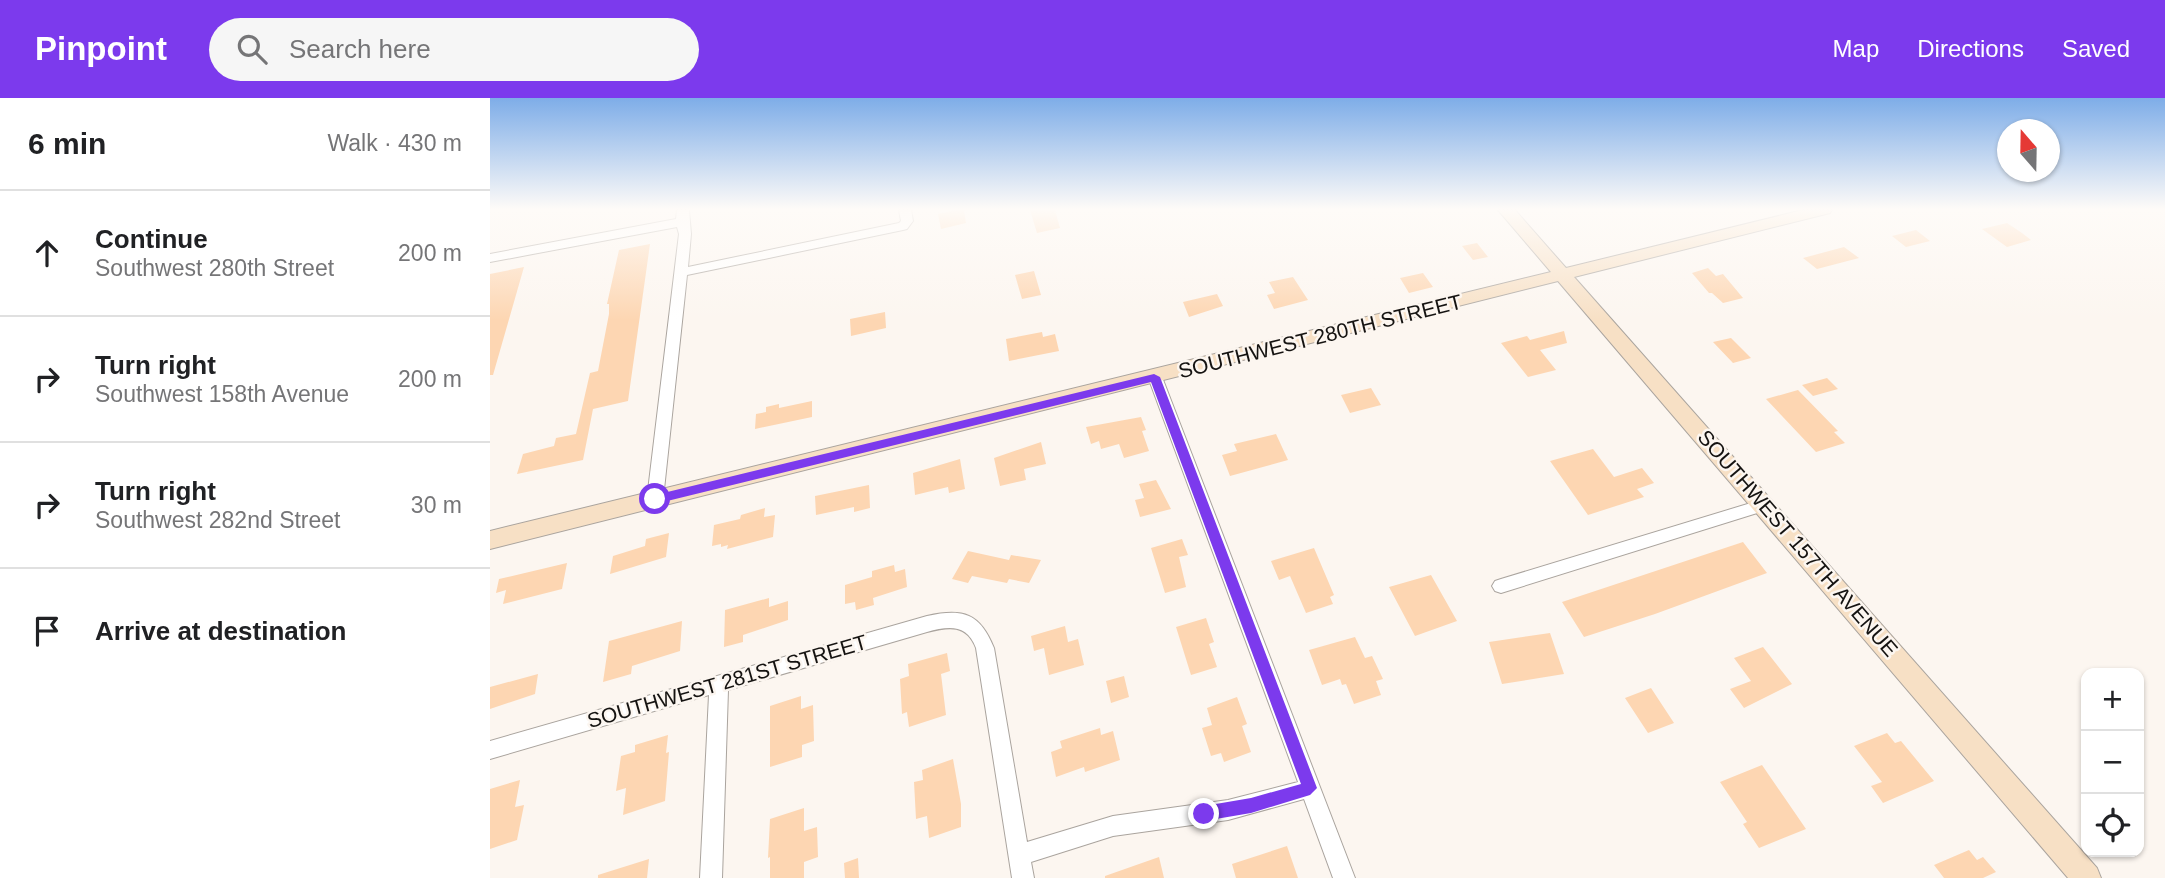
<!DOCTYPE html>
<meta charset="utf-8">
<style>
:root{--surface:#fff;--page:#f6f6f6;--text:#202124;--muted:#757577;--line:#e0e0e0;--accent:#7c3aed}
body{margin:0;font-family:Arial,sans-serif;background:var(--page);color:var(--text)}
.controls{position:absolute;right:21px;bottom:21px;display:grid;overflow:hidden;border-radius:14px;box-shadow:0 2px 5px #0004}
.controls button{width:63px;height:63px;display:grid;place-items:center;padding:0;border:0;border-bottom:2px solid var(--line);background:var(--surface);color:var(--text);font:35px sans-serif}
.compass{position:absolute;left:1507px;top:21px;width:63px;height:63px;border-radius:50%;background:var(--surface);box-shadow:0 2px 5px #0004;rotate:340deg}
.stop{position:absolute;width:21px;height:21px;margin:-16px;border:5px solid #7c3aed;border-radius:50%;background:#fff}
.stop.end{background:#7c3aed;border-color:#fff;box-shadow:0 2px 7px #0008}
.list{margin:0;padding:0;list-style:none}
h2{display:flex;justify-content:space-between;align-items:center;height:91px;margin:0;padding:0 28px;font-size:30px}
h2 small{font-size:23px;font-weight:400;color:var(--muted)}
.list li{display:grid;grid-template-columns:46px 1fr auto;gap:21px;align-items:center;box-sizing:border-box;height:126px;padding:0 28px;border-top:2px solid var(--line)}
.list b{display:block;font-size:26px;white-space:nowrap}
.list p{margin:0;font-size:23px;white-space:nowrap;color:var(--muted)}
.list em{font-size:23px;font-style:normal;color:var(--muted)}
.icon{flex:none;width:38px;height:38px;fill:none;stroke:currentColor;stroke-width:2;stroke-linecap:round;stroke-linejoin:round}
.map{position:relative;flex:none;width:1675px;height:780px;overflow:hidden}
header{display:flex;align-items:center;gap:42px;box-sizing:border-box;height:98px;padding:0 35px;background:var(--accent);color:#fff}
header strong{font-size:33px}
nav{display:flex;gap:38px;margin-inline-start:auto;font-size:24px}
.search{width:490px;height:63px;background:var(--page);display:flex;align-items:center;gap:18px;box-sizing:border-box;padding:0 24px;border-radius:38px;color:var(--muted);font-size:26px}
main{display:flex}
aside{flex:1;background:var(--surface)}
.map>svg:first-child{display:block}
.building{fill:#fdd6b2}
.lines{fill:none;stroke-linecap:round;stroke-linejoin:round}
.street-casing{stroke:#aaa49e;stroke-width:2}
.secondary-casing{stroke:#aaa49e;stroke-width:2}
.street{fill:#fff;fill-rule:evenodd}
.secondary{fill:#f7e0c5;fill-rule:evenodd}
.route{fill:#7c3aed}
.labels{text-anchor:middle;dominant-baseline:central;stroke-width:5;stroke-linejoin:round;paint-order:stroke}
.street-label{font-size:21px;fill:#151311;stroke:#fcf6f0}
</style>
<header>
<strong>Pinpoint</strong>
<div class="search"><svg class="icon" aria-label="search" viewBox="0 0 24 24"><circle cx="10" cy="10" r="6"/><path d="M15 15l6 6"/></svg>Search here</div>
<nav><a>Map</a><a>Directions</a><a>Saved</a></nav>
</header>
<main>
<aside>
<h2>6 min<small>Walk · 430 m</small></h2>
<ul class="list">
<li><svg class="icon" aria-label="ahead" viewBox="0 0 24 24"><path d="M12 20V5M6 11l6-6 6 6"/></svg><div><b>Continue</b><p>Southwest 280th Street</p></div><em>200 m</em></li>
<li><svg class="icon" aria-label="right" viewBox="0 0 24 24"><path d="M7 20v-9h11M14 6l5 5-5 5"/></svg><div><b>Turn right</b><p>Southwest 158th Avenue</p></div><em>200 m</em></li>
<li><svg class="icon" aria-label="right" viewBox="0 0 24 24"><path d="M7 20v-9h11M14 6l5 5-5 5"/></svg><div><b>Turn right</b><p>Southwest 282nd Street</p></div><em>30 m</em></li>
<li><svg class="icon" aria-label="arrive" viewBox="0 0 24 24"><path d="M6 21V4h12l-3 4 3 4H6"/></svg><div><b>Arrive at destination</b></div></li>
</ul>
</aside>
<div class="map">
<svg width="1675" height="780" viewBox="0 0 1675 780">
<rect width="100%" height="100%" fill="#fcf6f0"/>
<!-- building -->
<path class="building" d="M466,112H474L476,125L451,131L448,116Z
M540,112H565L570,130L547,135Z
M1517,125L1532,135L1541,142L1517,149L1492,131Z
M1426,132L1440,143L1416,149L1402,138Z
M987,145L998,159L983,162L972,148Z
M160,146L138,303L103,311L93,362L27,376L33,356L64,348L66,340L86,336L100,275L108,273L119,216V206H117L129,152Z
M1354,149L1369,160L1327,171L1313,160Z
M34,169L3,277H0V176Z
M1218,170L1226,178L1233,176L1253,200L1233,205L1222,195H1219L1202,175Z
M544,173L551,197L532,201L525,177Z
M933,175L943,189L919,195L910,180Z
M803,179L818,202L784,211L777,197L785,195L779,184Z
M727,196L733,208L699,219L693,204Z
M395,214L396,230L361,238L360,221Z
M1074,233L1077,245L1050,252L1066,272L1038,279L1011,245L1037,238L1040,242Z
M552,234L553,239L565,236L569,253L519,263L516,241Z
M1241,240L1261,260L1243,265L1223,244Z
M1337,280L1348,291L1323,298L1312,287Z
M881,290L891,307L860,315L851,297Z
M1308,292L1348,333L1344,334L1355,345L1326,354L1276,301Z
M322,303V319L265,331L266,316L276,314V309L289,306V310Z
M651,319L656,332L652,333L659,353L634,360L629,346L611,351L609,343L601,346L596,329Z
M786,336L798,362L740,378L732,357L747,353L744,346Z
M551,344L556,366L534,371L536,382L510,388L504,360Z
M1103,351L1124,379L1152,370L1164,385L1147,391L1154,399L1098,417L1060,363Z
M470,361L475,391L459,395L458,389L425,397L423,375Z
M666,382L681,411L650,419L645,402L654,400L649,386Z
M379,387L380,410L364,414V409L326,417L325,398Z
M275,410L274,419L285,417L283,439L237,451L238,447L231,449V446L222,448L224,427L250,421L251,417Z
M179,435L176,459L120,476L123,458L155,448L156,441Z
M692,441L698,457L689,459L696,489L675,495L661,450Z
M1253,444L1277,475L1165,516L1094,539L1072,504Z
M824,450L844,497L840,499L843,506L816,515L800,478L789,482L781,463Z
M478,453L519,462L521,457L551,462L539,485L519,481L517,485L482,478L478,485L462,481Z
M77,465L72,491L13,506L16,492L6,495L9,481Z
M404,467L405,474L415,471L417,489L383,500L384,507L366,512L365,504L355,506V487L382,479V473Z
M941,477L967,523L925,538L899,489Z
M279,500V509L298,503V522L253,537V544L234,549L235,512Z
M716,520L724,544L719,546L727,569L701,577L686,529Z
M192,523L190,553L142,568L141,576L113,584L119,543Z
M575,528L578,544L588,541L594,567L559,577L554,550L544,553L541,538Z
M1060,535L1074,576L1012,586L999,544Z
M865,539L875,560L882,558L893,581L886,583L891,597L864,606L856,586L852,587L850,581L832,587L819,552Z
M1273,549L1302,586L1254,610L1240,591L1261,583L1244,560Z
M457,555L460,573L451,576L456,617L419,629L417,614L412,616L410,581L419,578L418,566Z
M48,576L45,596L0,611V589Z
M634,578L639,599L621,605L616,583Z
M1161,590L1184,625L1158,635L1135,600Z
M311,598V611L323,607L324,643L312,647V659L280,669V608Z
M747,599L757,626L752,628L761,654L734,664L731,655L721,658L712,630L722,627L717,610Z
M610,630L611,637L623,633L630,662L595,674L594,669L566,679L561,654L572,650L570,643Z
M1397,635L1405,645L1411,643L1444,683L1393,705L1381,688L1392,684L1364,648Z
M178,637L176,655L179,654L175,703L133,717L136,690L126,693L131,658L145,654V647Z
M463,661L471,706V729L439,740L437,718L426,721L424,684L433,682L432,672Z
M1272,667L1316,731L1269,750L1253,726L1257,724L1230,684Z
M30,682L25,709L34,707L27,742L0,751V691Z
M314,710V733L327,729L328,759L314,764V780H280V759L278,760L280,721Z
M797,748L808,780H746L742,766Z
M1479,752L1487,762L1493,759L1506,774L1493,780H1454L1444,767Z
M669,759L674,780H615V778Z
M368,760L369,780H355L354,765Z
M159,761L157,780H108V777Z"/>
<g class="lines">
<!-- street casing -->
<g class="street-casing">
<path id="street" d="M187,112H199L201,136L198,169L409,125L411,123L409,112H421L423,123L417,131L413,132L197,177L173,401L171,405H159L157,401L189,136L187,129L0,164V156L186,121Z
M665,274L672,279L865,780H843L814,701L738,722L623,738L541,764L544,780H522L486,550C477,526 459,528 437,534L238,592L232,780H210L219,597L0,661V643L437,518C473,510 490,515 504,550L537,744L623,718L738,702L808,684L658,279Z
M1274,401L1280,403L1282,407L1280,411L1011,495L1005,493L1002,488L1005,483L1011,481Z"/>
</g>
<!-- secondary casing -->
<g class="secondary-casing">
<path id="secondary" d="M1008,112H1025L1076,170L1313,112H1342L1340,115L1084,179L1607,770L1611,780H1578L1068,183L0,451V433L1061,174Z"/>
</g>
<!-- street -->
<use href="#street" class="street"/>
<!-- secondary -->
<use href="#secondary" class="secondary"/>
</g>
<!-- sky -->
<linearGradient id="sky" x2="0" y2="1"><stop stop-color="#7eade8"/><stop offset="0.5" stop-color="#fefbf8"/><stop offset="1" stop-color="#fefbf8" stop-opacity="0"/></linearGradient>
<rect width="1675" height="222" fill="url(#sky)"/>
<!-- route -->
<path class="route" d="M664,276L670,279L827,690L820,697L761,715L714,723L709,721L707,716L709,711L714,708L761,700L811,686L661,284L165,406L159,401L165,397Z"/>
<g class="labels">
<!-- street labels -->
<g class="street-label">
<text transform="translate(830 238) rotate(-14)">SOUTHWEST 280TH STREET</text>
<text transform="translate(1308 445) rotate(49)">SOUTHWEST 157TH AVENUE</text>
<text transform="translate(237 583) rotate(-16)">SOUTHWEST 281ST STREET</text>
</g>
</g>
</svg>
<div class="controls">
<button>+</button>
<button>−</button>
<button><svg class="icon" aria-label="locate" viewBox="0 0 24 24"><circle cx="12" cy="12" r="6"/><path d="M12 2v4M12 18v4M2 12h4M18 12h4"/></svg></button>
</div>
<svg class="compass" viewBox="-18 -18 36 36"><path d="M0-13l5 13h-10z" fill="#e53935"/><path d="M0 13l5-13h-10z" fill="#757577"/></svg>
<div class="stop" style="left:165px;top:401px"></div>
<div class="stop end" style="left:714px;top:716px"></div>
</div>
</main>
